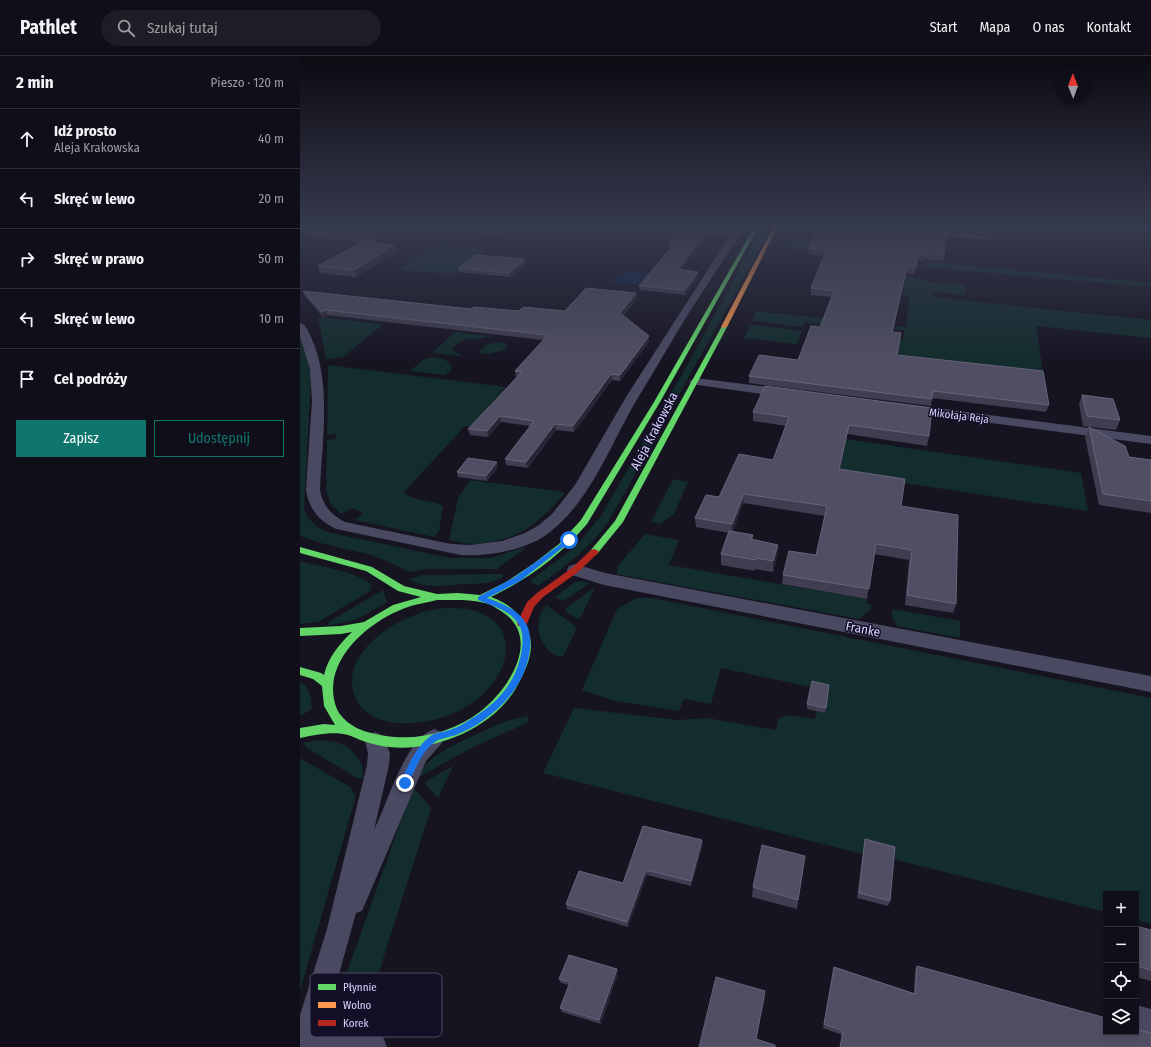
<!DOCTYPE html>
<html lang="pl">
<meta charset="utf-8">
<style>
:root{--surface:#100f19;--page:#1e1d26;--text:#f1f3f6;--muted:#9c9ca2;--line:#302f38;--accent:#0f766e}
body{margin:0;font-family:"Fira Sans Condensed",sans-serif;background:var(--page);color:var(--text)}
.controls{position:absolute;right:12px;bottom:12px;display:grid;overflow:hidden;border-radius:0px;box-shadow:0 2px 6px #0003}
.controls button{width:36px;height:36px;display:grid;place-items:center;padding:0;border:0;border-bottom:1px solid var(--line);background:var(--surface);color:var(--text);font:20px sans-serif}
.compass{position:absolute;left:755px;top:12px;width:36px;height:36px;border-radius:50%;background:var(--surface);box-shadow:0 2px 6px #0003;rotate:359deg}
.stop{position:absolute;width:12px;height:12px;margin:-9px;border:3px solid #1a73e8;border-radius:50%;background:#fff}
.stop.end{background:#1a73e8;border-color:#fff;box-shadow:0 1px 4px #0008}
.list{margin:0;padding:0;list-style:none}
h2{display:flex;justify-content:space-between;align-items:center;height:52px;margin:0;padding:0 16px;font-size:17px}
h2 small{font-size:13px;font-weight:400;color:var(--muted)}
.list li{display:grid;grid-template-columns:26px 1fr auto;gap:12px;align-items:center;box-sizing:border-box;height:60px;padding:0 16px;border-top:1px solid var(--line)}
.list b{display:block;font-size:15px;white-space:nowrap}
.list p{margin:0;font-size:13px;white-space:nowrap;color:var(--muted)}
.list em{font-size:13px;font-style:normal;color:var(--muted)}
.actions{display:flex;gap:8px;padding:12px 16px}
.actions a{flex:1;padding:9px 0;border:1px solid var(--accent);border-radius:0px;text-align:center;font-size:14px;color:var(--accent)}
.actions .main{background:var(--accent);color:#fff}
.icon{flex:none;width:22px;height:22px;fill:none;stroke:currentColor;stroke-width:2;stroke-linecap:round;stroke-linejoin:round}
.map{position:relative;flex:none;width:851px;height:991px;overflow:hidden}
header{display:flex;align-items:center;gap:24px;box-sizing:border-box;height:56px;padding:0 20px;background:var(--surface);border-bottom:1px solid var(--line)}
header strong{font-size:19px}
nav{display:flex;gap:22px;margin-inline-start:auto;font-size:14px}
.search{width:280px;height:36px;background:var(--page);display:flex;align-items:center;gap:10px;box-sizing:border-box;padding:0 14px;border-radius:22px;color:var(--muted);font-size:15px}
main{display:flex}
aside{flex:1;background:var(--surface)}
.map>svg:first-child{display:block}
.green{fill:#132c2d}
.water{fill:#0d2144}
.lines{fill:none;stroke-linecap:round;stroke-linejoin:round}
.street{fill:#4a4962;fill-rule:evenodd}
.fast{fill:#63d668;fill-rule:evenodd}
.slow{fill:#ff974d;fill-rule:evenodd}
.jam{fill:#b3261e;fill-rule:evenodd}
.wall{fill:#403d50}
.shaded-wall{fill:#282635}
.building{fill:#504e63;stroke:#66637b}
.route{fill:#1a73e8}
.labels{text-anchor:middle;dominant-baseline:central;stroke-width:3;stroke-linejoin:round;paint-order:stroke}
.far-street-label{font-size:11px;fill:#d9d4ff;stroke:#130f26}
.street-label{font-size:13px;fill:#d9d4ff;stroke:#130f26}
.key{fill:#130f26;stroke:#4e4a67;stroke-width:1}
.key-label{font-size:11px;fill:#d9d4ff}
</style>
<header>
<strong>Pathlet</strong>
<div class="search"><svg class="icon" aria-label="search" viewBox="0 0 24 24"><circle cx="10" cy="10" r="6"/><path d="M15 15l6 6"/></svg>Szukaj tutaj</div>
<nav><a>Start</a><a>Mapa</a><a>O nas</a><a>Kontakt</a></nav>
</header>
<main>
<aside>
<h2>2 min<small>Pieszo · 120 m</small></h2>
<ul class="list">
<li><svg class="icon" aria-label="ahead" viewBox="0 0 24 24"><path d="M12 20V5M6 11l6-6 6 6"/></svg><div><b>Idź prosto</b><p>Aleja Krakowska</p></div><em>40 m</em></li>
<li><svg class="icon" aria-label="left" viewBox="0 0 24 24"><path d="M17 20v-9H6M10 6l-5 5 5 5"/></svg><div><b>Skręć w lewo</b></div><em>20 m</em></li>
<li><svg class="icon" aria-label="right" viewBox="0 0 24 24"><path d="M7 20v-9h11M14 6l5 5-5 5"/></svg><div><b>Skręć w prawo</b></div><em>50 m</em></li>
<li><svg class="icon" aria-label="left" viewBox="0 0 24 24"><path d="M17 20v-9H6M10 6l-5 5 5 5"/></svg><div><b>Skręć w lewo</b></div><em>10 m</em></li>
<li><svg class="icon" aria-label="arrive" viewBox="0 0 24 24"><path d="M6 21V4h12l-3 4 3 4H6"/></svg><div><b>Cel podróży</b></div></li>
</ul>
<div class="actions"><a class="main">Zapisz</a><a>Udostępnij</a></div>
</aside>
<div class="map">
<svg width="851" height="991" viewBox="0 0 851 991">
<rect width="100%" height="100%" fill="#161421"/>
<!-- green -->
<path class="green" d="M104,170H213L202,179Z
M317,170H385L428,178L427,180L316,172Z
M463,170H471L436,236L309,465C290,492 265,511 238,530L230,525L276,490L301,460L393,299Z
M605,170H690V179L638,175L636,173L605,172Z
M490,183L514,185L509,194L485,192Z
M137,189L187,193L152,218L97,214Z
M623,205L851,227V231L622,211Z
M605,221L623,222L622,225L665,229V239L632,236L631,241L851,264V282L736,270L743,316L597,299L600,284H603L605,274L541,268L540,270L505,266L503,271H500L452,265L456,255L606,271L610,240L602,239L605,228H604Z
M18,261L83,268L43,301L26,303Z
M450,269H456L502,275L497,288L444,282Z
M155,276L190,280C173,287 166,277 152,293L153,295L162,299L160,300L132,297Z
M0,283L9,309L11,321L4,453L8,462L16,470L27,476L150,502H191L228,490L197,513H128L109,516L89,506L68,498L24,488L0,480Z
M199,286L206,288L207,291L205,294L187,298L180,297V294L188,288Z
M132,301C142,302 149,303 152,313L145,319L110,315L123,304Z
M28,309L206,331L170,371L165,370L104,436C114,446 130,443 143,450L139,475L134,481L55,464L63,457L52,452L41,458L30,447L26,433L27,384L36,383V378L27,379Z
M546,383L781,417L788,455L539,417Z
M373,423L388,426L374,458L360,468L351,466Z
M170,424L258,435L265,437C239,468 216,486 173,488C165,488 157,485 149,484L158,442Z
M345,478L379,484L369,509L567,543V548L572,549L570,554L559,563L316,518L318,514L317,511Z
M0,505C18,510 61,516 72,530L70,535L18,566L0,568Z
M197,518H201L205,520C191,528 180,528 165,528C146,529 126,534 109,523L123,519Z
M279,525L290,527L263,545L255,541L275,526Z
M295,531L281,561L278,563L266,556V552Z
M83,534L87,546L85,548L55,564L27,570L30,565Z
M336,542H352L851,642V868L836,864V838H806V856L592,803L563,798L243,717L274,652L378,664L407,662L476,674L478,663L488,659L515,663L516,656L511,631L421,612L411,648L384,643L379,655L315,645L282,634L317,553Z
M246,549L275,570L276,574L263,601C245,600 234,576 240,560C241,556 244,552 246,549Z
M144,552C153,552 163,552 172,554C217,566 213,608 185,636C162,659 128,669 96,667C81,666 63,658 56,643C38,605 83,570 115,559C124,555 134,553 144,552Z
M592,553L660,565V582L597,570L592,561Z
M0,625C11,633 11,640 12,653L0,660Z
M229,660L227,667L173,691L121,720H117C130,700 148,692 168,682C191,672 204,664 229,660Z
M18,684C37,686 48,686 59,704C63,710 64,715 63,722H57L7,692L4,687Z
M0,702L50,731L56,740L0,935Z
M153,710L138,742L125,728L128,724Z
M112,734H116L131,752L79,916L67,943L61,953L49,961L41,960L37,953V944Z"/>
<!-- water -->
<path class="water" d="M335,215L349,217V220C339,229 328,230 315,228L313,225L320,219Z"/>
<g class="lines">
<!-- street -->
<path class="street" d="M436,170H444C426,201 406,230 387,260C371,286 355,314 339,340C311,386 293,442 250,476C228,494 188,501 161,499L36,473C19,465 9,453 6,434L12,345L10,313L0,281V267C6,268 8,275 11,281C32,326 22,385 20,434C23,450 31,459 45,466L151,488L170,489L202,485L225,477L239,469L252,458L275,429L326,341Z
M621,174L690,180L694,182L690,184L624,178H621Z
M395,322L484,333L488,334L490,337L488,340L484,341L391,328L389,326L391,324Z
M611,349L851,380V388L607,356L605,353L607,350Z
M275,508L305,517L851,620V636L304,529L269,518L267,514L269,510Z
M134,673L141,676L144,682L141,688L126,705L62,855L56,857L24,972C45,969 64,973 83,981L87,991H0V959L27,873L67,709L68,697L65,685L68,679L75,676L82,679L90,697L89,709L74,774C88,747 104,684 134,673Z
M836,949L851,953V981L834,976H836Z"/>
<!-- fast -->
<path class="fast" d="M455,170H459L360,346L287,468C260,500 228,523 191,541C211,548 224,561 230,581C234,599 224,617 216,632C192,673 135,696 89,691C79,690 69,687 60,684C56,682 52,680 48,679C33,675 15,679 0,682V672L24,668L35,669L24,650L22,630L13,623L0,619V611L21,617L24,619C28,602 39,588 52,576L41,578L0,580V572L41,570L64,566L93,549L121,541L98,535L66,515L0,497V491L72,511L104,530L137,538L158,537L180,539L206,526L233,508L259,488L281,464L354,346ZM137,544C153,544 170,543 185,547C191,548 196,552 201,555C243,581 209,633 181,655C153,677 115,686 80,679C64,676 49,671 39,657C33,647 32,633 34,622C42,589 74,564 105,552C115,548 126,547 137,544Z
M422,270L427,271L323,466L297,498H291L289,496L291,494L315,465Z"/>
<!-- slow -->
<path class="slow" d="M474,170H478L427,271L422,272L421,271Z"/>
<!-- jam -->
<path class="jam" d="M294,493L297,494L299,496L297,498L278,516L243,541L234,551L226,570H218L217,567L227,546L237,537L272,512L291,494Z"/>
</g>
<!-- wall -->
<path class="wall" d="M78,170L77,188L97,196L56,221L20,217L18,210L63,186L7,181L4,174Z
M382,170H432L427,178L409,176L381,214L399,220L385,239L340,234L339,230L371,191H369V187Z
M518,170L644,199L643,205L623,203V205L617,204L614,218L606,217L593,276L597,299L749,349L746,356L632,342L631,350L449,327V320L498,304L520,271L532,241L511,239V232L524,200L508,198L509,192Z
M609,170H646L645,174Z
M225,203L226,208L210,221L159,216L158,212Z
M3,235L171,253L219,255H265L337,242L323,260L349,286L320,325L312,324L274,376L256,374L228,412L206,409L205,403L230,370L201,366L188,381L170,379L168,373L217,321H216L215,315L243,284L27,259L24,262L5,240Z
M782,339L820,364L816,374L783,370L779,348Z
M453,356L629,380L627,390L547,378L540,414L601,450L656,548L653,557L605,549L609,504L574,498L567,543L482,528L483,519L516,499L525,460L443,447L433,475L453,479V484L478,489L477,500L473,516L455,513V515L421,509V498L429,477L396,471L395,462L419,441L473,404L486,370L453,365Z
M789,371L829,401L851,404V457L799,449L785,381Z
M198,411L187,425L158,421L157,416Z
M529,629L525,657L507,653V648Z
M343,770L403,789L391,830L347,819L328,871L267,853L266,848L323,827Z
M565,783L590,845L588,850L557,842L564,788Z
M505,800L497,853L452,841L453,831Z
M836,870L851,874V925L836,921Z
M617,910L839,974L851,991H540L542,979L523,972L534,911L614,937L615,914Z
M317,913L318,917L301,968L262,956L260,952L269,929L261,927L259,923Z"/>
<!-- shaded-wall -->
<path class="shaded-wall" d="M75,170H78L76,194L74,187Z
M429,170H432L427,178V173Z
M409,172V176L378,218V213Z
M95,189L97,196L56,221L54,214Z
M225,203L226,208L210,221L209,217Z
M398,216L399,220L385,239V234Z
M336,237L337,242L320,263V257Z
M25,254L27,259L24,262L22,256Z
M349,280V286L320,325V319Z
M311,318L312,324L274,376L273,370Z
M200,360L201,366L188,381L187,375Z
M255,368L256,374L228,412L226,406Z
M549,369L547,378L538,423L539,413Z
M197,406L198,411L187,425L186,420Z
M444,438L443,447L432,478V468Z
M478,489L477,500L473,516V505Z
M402,784L403,789L391,830V825Z
M346,814L347,819L328,871L327,866Z
M317,913L318,917L301,968L299,964Z
M465,935V943L455,990L456,983Z"/>
<!-- building -->
<path class="building" d="M12,170H75L74,187L95,189L54,214L18,210L73,180L4,174Z
M382,170H429L427,173L409,172L378,213L398,216L385,234L339,230L375,187H369Z
M518,170H586L646,176L644,199L624,197V199L618,198L616,212L607,211L592,276L601,277L597,299L743,315L749,349L633,335L632,343L449,320L459,299L498,304L511,270L520,271L534,235L511,232L526,194L509,192Z
M176,199L225,203L209,217L158,212Z
M286,232L336,237L320,257L349,280L320,319L311,318L273,370L255,368L226,406L205,403L234,365L200,360L187,375L168,373L222,316L215,315L248,279L25,254L22,256L3,235L171,253L174,251L219,255L223,251L265,255Z
M465,330L632,352L629,380L549,369L539,413L605,423L601,450L658,459L656,548L607,539L612,494L576,488L569,533L483,519L489,495L516,499L527,450L444,438L432,468L395,462L406,439L419,441L439,398L473,404L489,361L453,356Z
M782,339L813,343L820,364L787,360Z
M789,371L825,390L829,401L851,404V445L803,438Z
M168,402L197,406L186,420L157,416Z
M429,475L453,479L451,483L478,489L473,505L456,502V504L421,498Z
M512,625L529,629L526,652L507,648Z
M343,770L402,784L391,825L346,814L327,866L266,848L279,815L323,827Z
M565,783L595,791L590,845L559,837Z
M462,789L505,800L498,844L453,831Z
M836,870L851,874V914L836,910Z
M269,899L317,913L299,964L260,952L270,926L259,923Z
M617,910L806,962V976H836V970L838,971L839,974L851,977V991H540L543,975L524,968L534,911L615,938Z
M416,921L465,935L456,983L475,989V991H399Z"/>
<!-- sky -->
<linearGradient id="sky" x2="0" y2="1"><stop stop-color="#0c0b12"/><stop offset="0.55" stop-color="#363a4e"/><stop offset="1" stop-color="#363a4e" stop-opacity="0"/></linearGradient>
<rect width="851" height="309" fill="url(#sky)"/>
<!-- route -->
<path class="route" d="M269,482L271,483V485L220,525L187,542C201,547 217,553 225,566C230,573 231,584 230,593C226,626 205,650 178,668C171,672 163,676 156,679C150,681 143,682 138,684C122,693 115,714 108,729H102L100,727C108,710 116,690 132,679C138,676 146,676 152,673C159,671 165,667 171,663C199,647 218,624 222,592C223,585 223,575 219,569C211,554 192,550 178,544V541L215,521Z"/>
<g class="labels">
<!-- far-street labels -->
<g class="far-street-label">
<text transform="translate(659 360) rotate(7)">Mikołaja Reja</text>
</g>
<!-- street labels -->
<g class="street-label">
<text transform="translate(354 375) rotate(-62)">Aleja Krakowska</text>
<text transform="translate(563 573) rotate(11)">Franke</text>
</g>
</g>
<!-- legend -->
<rect x="10" y="917" width="132" height="64" rx="6" class="key"/>
<rect x="18" y="928" width="18" height="6" fill="#63d668"/>
<rect x="18" y="946" width="18" height="6" fill="#ff974d"/>
<rect x="18" y="964" width="18" height="6" fill="#b3261e"/>
<g class="key-label">
<text x="43" y="935">Płynnie</text>
<text x="43" y="953">Wolno</text>
<text x="43" y="971">Korek</text>
</g>
</svg>
<div class="controls">
<button>+</button>
<button>−</button>
<button><svg class="icon" aria-label="locate" viewBox="0 0 24 24"><circle cx="12" cy="12" r="6"/><path d="M12 2v4M12 18v4M2 12h4M18 12h4"/></svg></button>
<button><svg class="icon" aria-label="layers" viewBox="0 0 24 24"><path d="M12 4l9 5-9 5-9-5zM3 14l9 5 9-5"/></svg></button>
</div>
<svg class="compass" viewBox="-18 -18 36 36"><path d="M0-13l5 13h-10z" fill="#e53935"/><path d="M0 13l5-13h-10z" fill="#9c9ca2"/></svg>
<div class="stop" style="left:269px;top:484px"></div>
<div class="stop end" style="left:105px;top:727px"></div>
</div>
</main>
